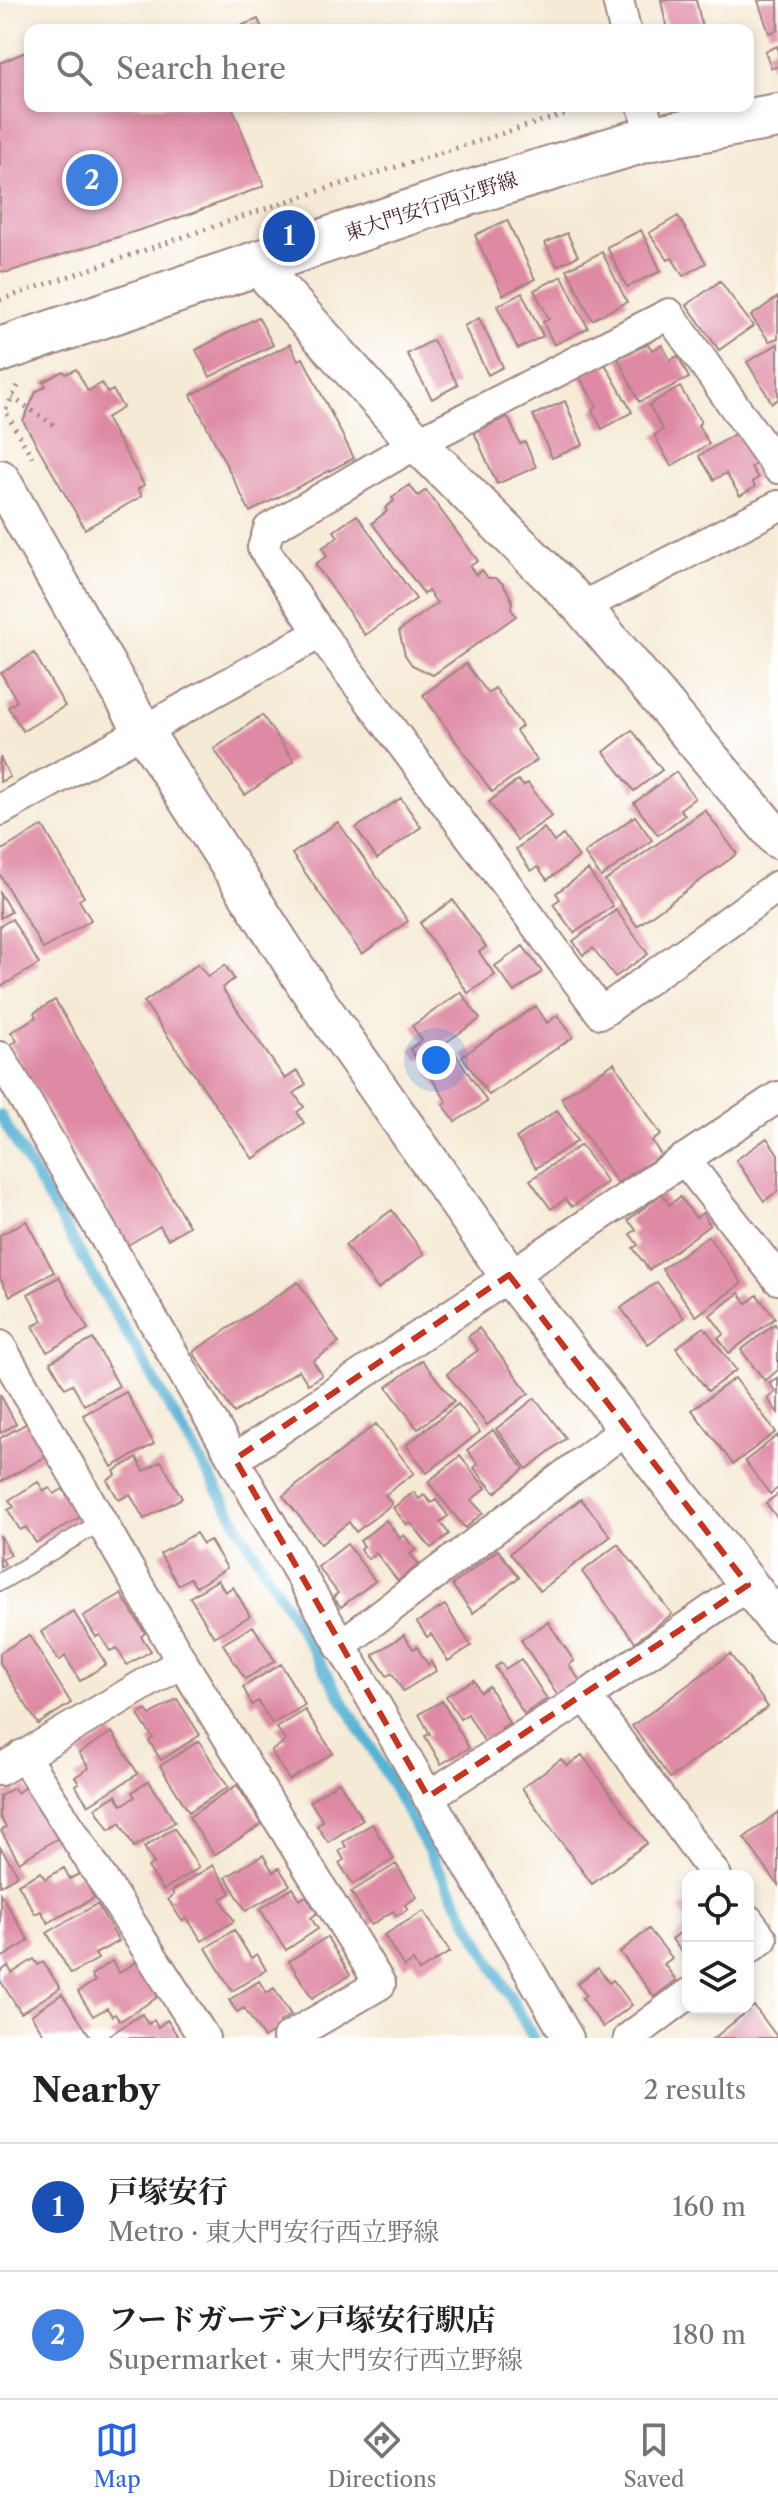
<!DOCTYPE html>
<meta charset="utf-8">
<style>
:root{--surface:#fff;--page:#f2f2f2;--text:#222;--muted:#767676;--line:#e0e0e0;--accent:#2563eb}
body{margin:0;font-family:"Libre Caslon Text","Noto Serif JP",serif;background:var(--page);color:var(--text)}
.controls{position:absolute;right:24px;bottom:24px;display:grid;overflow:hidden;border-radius:16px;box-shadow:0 4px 12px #0003}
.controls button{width:72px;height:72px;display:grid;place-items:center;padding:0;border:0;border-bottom:2px solid var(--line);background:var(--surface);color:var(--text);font:40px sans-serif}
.you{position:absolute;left:436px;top:1060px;width:28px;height:28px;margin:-20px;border:6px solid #fff;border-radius:50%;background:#1a73e8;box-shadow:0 0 0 12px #1a73e833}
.badge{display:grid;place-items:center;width:52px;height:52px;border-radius:50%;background:var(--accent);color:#fff;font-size:26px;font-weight:700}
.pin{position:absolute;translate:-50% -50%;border:4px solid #fff;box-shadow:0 2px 8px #0006}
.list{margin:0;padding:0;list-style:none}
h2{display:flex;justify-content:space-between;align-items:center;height:104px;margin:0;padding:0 32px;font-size:34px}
h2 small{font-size:26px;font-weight:400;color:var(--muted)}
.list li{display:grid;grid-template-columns:52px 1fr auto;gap:24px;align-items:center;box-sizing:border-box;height:128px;padding:0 32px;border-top:2px solid var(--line)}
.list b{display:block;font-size:30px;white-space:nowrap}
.list p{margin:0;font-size:26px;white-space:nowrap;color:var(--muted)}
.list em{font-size:26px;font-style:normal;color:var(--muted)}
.icon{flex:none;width:44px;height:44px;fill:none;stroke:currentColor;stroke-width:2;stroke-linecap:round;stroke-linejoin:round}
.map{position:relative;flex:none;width:778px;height:2038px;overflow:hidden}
.search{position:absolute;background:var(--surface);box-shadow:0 4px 12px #0003;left:24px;right:24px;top:24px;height:88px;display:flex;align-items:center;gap:20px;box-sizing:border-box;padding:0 28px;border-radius:16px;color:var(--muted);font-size:30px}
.sheet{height:360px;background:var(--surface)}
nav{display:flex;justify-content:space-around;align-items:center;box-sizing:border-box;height:112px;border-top:2px solid var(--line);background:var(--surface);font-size:22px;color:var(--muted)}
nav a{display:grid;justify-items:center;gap:4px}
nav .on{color:var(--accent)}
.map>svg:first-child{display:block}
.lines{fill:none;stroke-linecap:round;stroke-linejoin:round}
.stream{stroke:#56b3d5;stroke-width:11}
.building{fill:#df8aa5}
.service-casing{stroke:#a08480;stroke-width:20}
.minor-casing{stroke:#a08480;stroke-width:34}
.tertiary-casing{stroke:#a08480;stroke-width:42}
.secondary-casing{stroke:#a08480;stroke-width:48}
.path{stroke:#a08480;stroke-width:5;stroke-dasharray:2 6;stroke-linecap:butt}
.service{stroke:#fff;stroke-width:16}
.minor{stroke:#fff;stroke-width:30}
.tertiary{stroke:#fff;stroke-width:38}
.secondary{stroke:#fff;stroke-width:44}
.marked{fill:none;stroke:#c8321e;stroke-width:6;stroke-dasharray:16 10;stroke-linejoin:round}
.labels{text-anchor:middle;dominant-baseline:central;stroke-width:8;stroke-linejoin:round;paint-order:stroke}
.street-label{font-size:20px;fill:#4a1f2b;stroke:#fff}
</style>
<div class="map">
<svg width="778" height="2038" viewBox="0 0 778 2038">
<rect width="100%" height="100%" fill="#fff"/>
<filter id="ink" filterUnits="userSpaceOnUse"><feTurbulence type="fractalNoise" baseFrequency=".0125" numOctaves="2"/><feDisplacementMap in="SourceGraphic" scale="16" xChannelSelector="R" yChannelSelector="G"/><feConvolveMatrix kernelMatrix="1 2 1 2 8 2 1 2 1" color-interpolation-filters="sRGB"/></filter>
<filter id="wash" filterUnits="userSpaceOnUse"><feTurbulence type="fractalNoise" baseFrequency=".006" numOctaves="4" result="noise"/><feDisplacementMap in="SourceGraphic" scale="32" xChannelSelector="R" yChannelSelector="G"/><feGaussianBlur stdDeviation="1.8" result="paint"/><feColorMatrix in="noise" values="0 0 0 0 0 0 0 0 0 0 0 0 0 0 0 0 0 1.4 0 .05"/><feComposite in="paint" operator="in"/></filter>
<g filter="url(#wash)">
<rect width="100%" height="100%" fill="#f5ead5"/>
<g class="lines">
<!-- stream -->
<path class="stream" d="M0,1115L242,1532L376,1756L533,2038"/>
</g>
<g id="blocks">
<!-- building -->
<path class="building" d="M661,0H696L703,30H667Z
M762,0H778V30L769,33L758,1Z
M258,19L263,30H230Z
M778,46V67L771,68L765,51Z
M30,50V106H232L264,186L193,213L8,272L0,271V63Z
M678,216L706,263L683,276L672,258L668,260L649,233Z
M507,220L535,279L503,295L475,235Z
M641,230L661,271L627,287L607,247Z
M567,233L578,256L557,266L545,243Z
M602,252L627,302L592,320L567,269Z
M562,276L588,328L554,345L543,322L549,319L534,290Z
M720,281L753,326L719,350L687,305Z
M522,293L543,336L518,349L497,306Z
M778,297V338L769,341L751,316Z
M258,317L273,345L210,377L196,350Z
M479,318L503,367L488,375L464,326Z
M433,340L458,385L432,399L407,354Z
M290,344L298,360L303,358L354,458L250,512L191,395Z
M648,344L652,350L662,345L670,360L678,356L689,378L639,402L618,358Z
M778,344V399L772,403L747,362Z
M604,362L632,412L602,429L592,410L597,407L579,376Z
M76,369L88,391L102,383L107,393L113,390L123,408L106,418L144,485L138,489L142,496L85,529L23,421L36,392L46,386L43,382L63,371L66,374Z
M680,387L701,422L698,425L709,444L671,466L654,435L663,430L649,405Z
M565,401L583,445L552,458L533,415Z
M508,417L520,444L525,442L536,467L497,484L474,432Z
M736,433L756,464L751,467L758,478L752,482L755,487L740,496L726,473L714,480L699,456Z
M409,485L418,496L426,490L478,561L470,566L476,575L482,570L488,578H495L502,583L508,592L512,601L511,609L516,616L433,675L412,665L405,655L399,631L437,603L428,591L424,594L372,523L387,511L385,508L394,501L392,498Z
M357,515L416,599L365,635L315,564L327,556L322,548L338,537L334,531Z
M34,653L65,706L23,731L8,707L17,701L1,673Z
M466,664L488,693L495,688L522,726L516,731L537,760L492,792L423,695Z
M262,715L294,761L245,795L214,749Z
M632,730L662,770L634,791L604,752Z
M0,757L10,777L0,782Z
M676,772L695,798L680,809L685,815L658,835L634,803Z
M518,780L523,786L528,783L552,816L517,840L489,802Z
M401,798L421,827L377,859L356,828Z
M705,810L737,854L637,926L605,881Z
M635,816L652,840L601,877L584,853Z
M338,822L408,921L362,954L292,854Z
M43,826L84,897L79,900L91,920L43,949L0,875V851Z
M544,828L554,842L563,835L579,857L547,880L538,867L531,871L516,849Z
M588,870L613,906L574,933L553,904L560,899L556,893Z
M0,893L11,912L0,918Z
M453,900L486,947L479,952L495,975L468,993L420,923Z
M616,910L648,954L615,977L593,948L583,955L573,941Z
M12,919L39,964L0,987V926Z
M523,946L542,972L514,992L495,966Z
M198,964L208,977L225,965L234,979L222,988L285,1079L297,1071L306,1084L294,1093L304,1107L297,1112L304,1123L253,1159L144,1002Z
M461,992L480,1019L418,1061L410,1049L422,1040L412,1026Z
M55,1000L189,1226L168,1239L160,1226L128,1245L10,1045L17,1041L11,1032L36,1017L34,1013Z
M536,1006L547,1023L558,1015L573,1037L489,1095L462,1056Z
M455,1053L487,1102L455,1122L443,1104L447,1102L427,1071Z
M614,1063L661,1135L652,1141L661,1155L617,1183L561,1098Z
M557,1110L577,1141L536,1168L516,1138Z
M767,1138L778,1154V1191L764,1201L736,1160Z
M581,1145L607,1182L572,1207L565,1199L551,1209L530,1180Z
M662,1194L669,1205L680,1197L696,1218L702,1213L710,1225L649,1270L633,1248L638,1245L630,1234L636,1230L628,1220Z
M392,1210L424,1254L378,1289L345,1245Z
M26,1221L54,1272L10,1296L0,1278V1235Z
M708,1236L742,1283L696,1316L662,1269Z
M59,1277L88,1329L47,1352L33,1326L43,1321L28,1294Z
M298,1282L339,1343L313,1361L322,1375L308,1384L299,1370L234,1413L193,1352Z
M657,1282L684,1318L648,1344L621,1308Z
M739,1293L747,1303L757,1295L775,1318L729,1353L718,1338L724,1334L710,1315Z
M775,1324L778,1328V1370L765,1381L741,1350Z
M704,1327L736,1370L708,1391L676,1348Z
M479,1328L529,1393L487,1425L447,1374L478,1350L468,1337Z
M93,1339L119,1386L84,1405L72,1384L65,1388L50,1362Z
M422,1360L454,1401L418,1429L387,1387Z
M778,1377V1413L767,1398L776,1392L769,1383Z
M735,1378L776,1432L733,1464L692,1410Z
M126,1392L154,1444L112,1467L83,1415Z
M0,1394L16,1424L0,1433Z
M535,1398L566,1438L527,1469L496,1429Z
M458,1404L480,1432L427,1473L406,1445Z
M31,1421L49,1455L0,1482V1438Z
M376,1424L414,1473L385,1495L392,1504L356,1532L349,1522L321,1544L283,1496Z
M493,1430L524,1469L495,1493L474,1468L478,1464L467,1450Z
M778,1435V1488L770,1494L745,1461Z
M460,1456L486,1488L471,1500L483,1513L465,1528L428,1482Z
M137,1458L144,1471L161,1461L182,1498L144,1519L130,1494L119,1500L107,1480L116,1475L114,1471Z
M38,1482L44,1491L50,1488L54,1494L63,1489L80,1517L36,1543L26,1527L20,1530L8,1510L14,1507L9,1500Z
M414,1492L419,1499L424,1495L431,1503L436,1500L448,1516L440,1522L449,1534L431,1548L411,1523L407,1525L393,1508Z
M778,1494V1519L766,1503Z
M581,1499L611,1536L540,1591L510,1553Z
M386,1520L400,1538L404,1535L416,1550L410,1554L419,1564L398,1581L376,1553L368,1559L360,1549L364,1546L360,1541Z
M196,1533L203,1544L210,1540L227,1568L196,1587L190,1578L178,1585L160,1554Z
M0,1535L11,1555L2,1559L5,1564L0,1567Z
M347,1544L375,1581L341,1607L333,1597L338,1593L318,1567Z
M618,1544L672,1614L635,1642L582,1572Z
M498,1550L519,1577L473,1613L452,1585Z
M218,1580L225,1592L233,1587L250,1616L214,1637L190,1597Z
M121,1594L145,1633L141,1636L151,1651L127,1665L117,1648L110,1651L100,1635L96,1637L83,1616Z
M445,1605L471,1646L448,1661L431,1634L427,1637L417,1622Z
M73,1611L106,1664L80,1681L65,1656L59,1661L41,1632Z
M548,1622L574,1661L569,1665L580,1681L558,1696L521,1640Z
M253,1626L275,1661L245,1679L223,1644Z
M29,1635L71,1703L38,1724L0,1663V1653Z
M404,1635L413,1649L417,1647L428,1665L431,1662L436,1671L403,1691L392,1673L387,1676L373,1655Z
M730,1654L768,1707L670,1778L632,1726Z
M521,1659L547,1699L524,1714L495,1667L501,1663L505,1669Z
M281,1664L305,1705L272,1724L258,1701L252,1705L243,1687Z
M474,1680L480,1692L489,1686L509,1723L501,1728L504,1732L485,1743L468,1714L460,1719L446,1696Z
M177,1699L200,1735L161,1760L149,1741L153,1738L138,1715L146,1710L150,1715Z
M442,1701L469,1748L441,1764L425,1736L430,1734L419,1714Z
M305,1710L333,1753L289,1780L271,1751L286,1741L277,1728Z
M112,1732L138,1774L88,1805L75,1785L79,1783L75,1777L89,1768L79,1753Z
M199,1741L228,1787L189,1812L160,1766Z
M582,1755L647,1843L592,1884L522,1788L561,1759L567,1766Z
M149,1781L175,1822L134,1847L120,1823L109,1830L95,1808L116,1795L122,1805L135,1797L132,1792Z
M339,1782L363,1820L328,1842L317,1826L323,1821L310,1801Z
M237,1785L262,1824L214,1855L189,1817Z
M26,1786L58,1838L19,1862L1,1831L6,1827L0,1817V1796L14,1788L17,1793Z
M778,1812V1885L744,1838Z
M372,1824L394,1859L353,1884L339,1863L344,1860L339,1851L346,1847L343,1842Z
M174,1828L199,1868L163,1890L148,1867L154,1863L144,1847Z
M0,1847L18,1875L0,1886Z
M263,1855L273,1872L279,1868L290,1885L246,1911L226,1877Z
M396,1864L417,1897L405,1905L408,1909L397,1916L393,1911L371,1925L351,1892Z
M213,1865L231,1893L221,1899L234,1921L202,1941L187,1918L182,1921L168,1899L174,1895L172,1891Z
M64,1868L70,1879L81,1873L94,1898L48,1923L41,1911L35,1914L18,1884L41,1872L45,1879Z
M293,1888L300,1900L306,1896L317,1913L311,1918L318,1929L286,1950L260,1909Z
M0,1893L29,1941L1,1958L0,1956Z
M688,1903V1922L679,1910Z
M97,1904L119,1941L95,1954L98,1959L71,1974L47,1933Z
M424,1911L450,1952L419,1971L413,1961L404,1967L384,1935Z
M688,1927V1961L672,1939Z
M649,1929L672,1958L664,1964L676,1980L654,1997L620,1952Z
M234,1930L251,1958L257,1954L266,1970L232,1991L206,1948Z
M327,1937L350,1975L312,1998L289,1961Z
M34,1959L38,1965L43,1962L60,1988L21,2013L0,1980V1972L8,1966L12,1973Z
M139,1960L158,1997L120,2021L115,2014L112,2016L107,2008L93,2016L78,1992L95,1981L91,1975L112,1961L119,1973Z
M598,1968L609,1983L613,1980L632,2005L603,2027L582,1998L586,1995L577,1984Z
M259,1981L267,1993L274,1988L291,2015L279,2022L282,2027L264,2038L244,2008L237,2012L229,2000Z
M62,1994L90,2036L87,2038H46L31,2015Z
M754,2006L778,2038H714Z
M142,2014L148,2024L154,2020L158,2027L167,2020L179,2038H112L110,2035Z"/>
</g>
</g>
<g filter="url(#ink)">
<use href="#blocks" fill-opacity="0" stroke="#a08480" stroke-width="2"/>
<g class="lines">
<!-- service casing -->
<g class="service-casing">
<path id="service" d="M0,1582L101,1522"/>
</g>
<!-- minor casing -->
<g class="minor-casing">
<path id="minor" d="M618,0L625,30
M643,106L651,138
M778,468L669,314L417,443L269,529L263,548L320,633L601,1013L778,886
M582,607L778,506
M0,810L320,633
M0,1057C191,1383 378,1711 568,2038
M684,1159L778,1279
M0,1346L182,1662L380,1984L288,2038
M235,1459L778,1097
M340,1646L627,1428
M586,1696L716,1876
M23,1755L204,2038
M0,1770L182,1662
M428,1797L586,1696L748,1585
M748,1920L762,1939L748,1949
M629,2038L688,1994"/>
</g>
<!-- tertiary casing -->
<g class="tertiary-casing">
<path id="tertiary" d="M255,262L417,443L582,607L778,839
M0,479L144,732L315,998L509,1275L778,1623"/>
</g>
<!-- secondary casing -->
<g class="secondary-casing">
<path id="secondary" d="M0,350L452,198L651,138L778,116"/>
</g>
<!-- path -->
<path class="path" d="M0,300L288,201L590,106
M18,386L5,411L32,457
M12,397L55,426"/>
<!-- service -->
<use href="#service" class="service"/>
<!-- minor -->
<use href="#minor" class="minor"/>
<!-- tertiary -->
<use href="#tertiary" class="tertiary"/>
<!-- secondary -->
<use href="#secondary" class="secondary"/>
</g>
</g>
<!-- marked area -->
<path class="marked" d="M509,1275L748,1585L428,1797L235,1459Z"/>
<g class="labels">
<!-- street labels -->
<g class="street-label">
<text transform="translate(431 206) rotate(-18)">東大門安行西立野線</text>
</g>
</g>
</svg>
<div class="controls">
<button><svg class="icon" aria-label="locate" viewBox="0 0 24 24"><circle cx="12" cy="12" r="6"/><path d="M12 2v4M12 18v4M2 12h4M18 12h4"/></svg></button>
<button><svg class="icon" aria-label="layers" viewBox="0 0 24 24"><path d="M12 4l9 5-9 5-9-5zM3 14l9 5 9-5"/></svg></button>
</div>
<div class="you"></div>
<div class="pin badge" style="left:289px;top:236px;background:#1a4fb4">1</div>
<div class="pin badge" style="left:92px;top:180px;background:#3f7fe0">2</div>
<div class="search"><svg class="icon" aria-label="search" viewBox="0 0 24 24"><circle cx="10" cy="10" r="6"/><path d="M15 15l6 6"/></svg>Search here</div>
</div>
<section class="sheet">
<h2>Nearby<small>2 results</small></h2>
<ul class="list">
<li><span class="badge" style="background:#1a4fb4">1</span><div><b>戸塚安行</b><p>Metro · 東大門安行西立野線</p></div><em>160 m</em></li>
<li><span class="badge" style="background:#3f7fe0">2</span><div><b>フードガーデン戸塚安行駅店</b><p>Supermarket · 東大門安行西立野線</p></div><em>180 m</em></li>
</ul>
</section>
<nav>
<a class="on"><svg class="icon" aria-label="map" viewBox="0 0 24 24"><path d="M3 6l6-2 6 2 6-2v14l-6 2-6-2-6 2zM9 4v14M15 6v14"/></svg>Map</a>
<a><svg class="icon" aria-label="directions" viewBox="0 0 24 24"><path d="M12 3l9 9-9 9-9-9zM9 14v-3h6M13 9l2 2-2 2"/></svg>Directions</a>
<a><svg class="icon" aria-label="saved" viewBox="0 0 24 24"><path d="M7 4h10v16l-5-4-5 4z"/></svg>Saved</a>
</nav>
